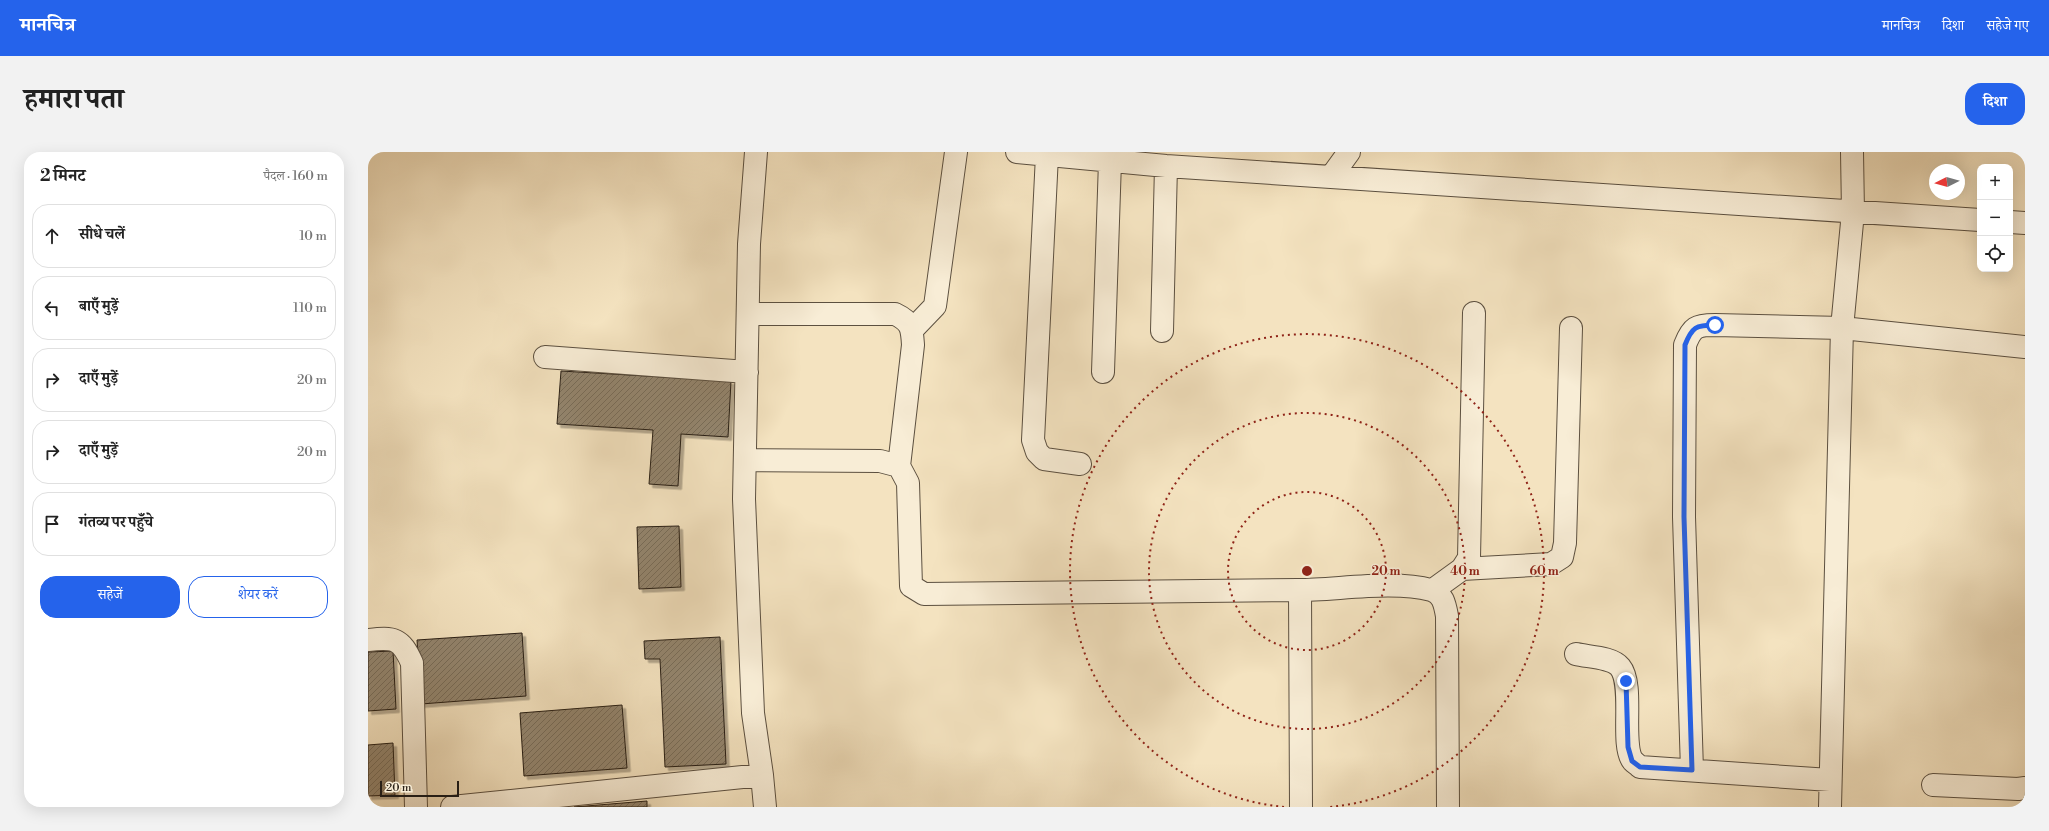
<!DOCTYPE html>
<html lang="hi">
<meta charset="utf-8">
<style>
:root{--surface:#fff;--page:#f2f2f2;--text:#222;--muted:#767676;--line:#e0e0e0;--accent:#2563eb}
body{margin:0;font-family:"Libre Bodoni","Noto Serif Devanagari",serif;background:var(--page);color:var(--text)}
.controls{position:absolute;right:12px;top:12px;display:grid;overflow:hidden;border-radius:8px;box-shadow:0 4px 16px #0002}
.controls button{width:36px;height:36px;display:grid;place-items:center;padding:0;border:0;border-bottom:1px solid var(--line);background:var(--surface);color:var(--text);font:20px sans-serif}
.compass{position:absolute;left:1561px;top:12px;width:36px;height:36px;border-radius:50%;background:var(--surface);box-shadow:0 4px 16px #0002;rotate:264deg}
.scale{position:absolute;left:12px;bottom:10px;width:79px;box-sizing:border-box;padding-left:4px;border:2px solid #291f15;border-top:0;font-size:11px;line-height:14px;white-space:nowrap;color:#291f15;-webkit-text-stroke:3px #f8edd6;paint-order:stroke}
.stop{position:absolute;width:12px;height:12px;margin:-9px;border:3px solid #2563eb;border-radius:50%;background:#fff}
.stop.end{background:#2563eb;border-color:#fff;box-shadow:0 1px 4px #0008}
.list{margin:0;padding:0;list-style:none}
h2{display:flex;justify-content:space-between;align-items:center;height:52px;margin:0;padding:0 16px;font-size:17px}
h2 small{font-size:13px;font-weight:400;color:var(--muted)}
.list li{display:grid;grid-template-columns:26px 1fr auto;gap:12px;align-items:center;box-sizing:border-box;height:64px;margin:0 8px 8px;padding:0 8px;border:1px solid var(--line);border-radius:16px}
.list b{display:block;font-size:15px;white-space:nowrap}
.list em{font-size:13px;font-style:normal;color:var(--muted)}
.actions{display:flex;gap:8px;padding:12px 16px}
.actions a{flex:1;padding:9px 0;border:1px solid var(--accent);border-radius:16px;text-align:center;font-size:14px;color:var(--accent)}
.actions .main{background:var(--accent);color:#fff}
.icon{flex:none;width:22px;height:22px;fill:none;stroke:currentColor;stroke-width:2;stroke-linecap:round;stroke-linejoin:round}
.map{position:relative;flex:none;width:1657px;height:655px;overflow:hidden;border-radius:16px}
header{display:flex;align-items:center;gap:24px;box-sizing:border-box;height:56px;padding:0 20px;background:var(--accent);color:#fff}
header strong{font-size:19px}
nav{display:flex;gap:22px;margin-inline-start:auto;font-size:14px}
.intro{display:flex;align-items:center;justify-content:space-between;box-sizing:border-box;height:96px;padding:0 24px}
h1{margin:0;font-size:28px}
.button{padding:10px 18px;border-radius:16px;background:var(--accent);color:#fff;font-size:14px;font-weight:700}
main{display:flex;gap:24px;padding:0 24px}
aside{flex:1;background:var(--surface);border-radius:16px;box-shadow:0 4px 16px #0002}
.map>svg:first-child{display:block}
.building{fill:url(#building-hatch);stroke:#291f15;filter:url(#shadow)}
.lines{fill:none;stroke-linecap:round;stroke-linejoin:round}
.minor-casing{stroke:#5c5040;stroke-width:24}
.minor{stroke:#f8edd6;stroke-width:22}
.route{stroke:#2563eb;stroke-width:5}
.ring{fill:none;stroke:#8f2418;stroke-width:2;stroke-dasharray:2 4}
.centre{fill:#8f2418;stroke:#f8edd6;stroke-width:2}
.ring-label{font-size:12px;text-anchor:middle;font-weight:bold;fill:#8f2418;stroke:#f8edd6;stroke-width:3;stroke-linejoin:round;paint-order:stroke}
</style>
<header>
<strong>मानचित्र</strong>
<nav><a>मानचित्र</a><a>दिशा</a><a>सहेजे गए</a></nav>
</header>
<div class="intro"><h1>हमारा पता</h1><a class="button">दिशा</a></div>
<main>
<aside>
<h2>2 मिनट<small>पैदल · 160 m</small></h2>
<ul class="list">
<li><svg class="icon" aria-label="ahead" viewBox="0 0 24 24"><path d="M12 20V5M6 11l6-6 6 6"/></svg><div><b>सीधे चलें</b></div><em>10 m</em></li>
<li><svg class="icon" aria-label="left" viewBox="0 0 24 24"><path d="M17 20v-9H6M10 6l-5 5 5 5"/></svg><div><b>बाएँ मुड़ें</b></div><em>110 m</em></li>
<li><svg class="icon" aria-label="right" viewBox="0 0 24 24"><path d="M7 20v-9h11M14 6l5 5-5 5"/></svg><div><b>दाएँ मुड़ें</b></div><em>20 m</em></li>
<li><svg class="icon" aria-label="right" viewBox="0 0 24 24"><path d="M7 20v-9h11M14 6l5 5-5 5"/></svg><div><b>दाएँ मुड़ें</b></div><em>20 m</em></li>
<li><svg class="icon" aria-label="arrive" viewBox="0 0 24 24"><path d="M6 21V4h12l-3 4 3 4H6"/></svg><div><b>गंतव्य पर पहुँचे</b></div></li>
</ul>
<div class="actions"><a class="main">सहेजें</a><a>शेयर करें</a></div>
</aside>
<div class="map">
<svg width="1657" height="655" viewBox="0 0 1657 655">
<defs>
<pattern id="building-hatch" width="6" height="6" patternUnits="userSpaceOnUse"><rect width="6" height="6" fill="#93856e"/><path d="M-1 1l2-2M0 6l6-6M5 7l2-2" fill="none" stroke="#786c59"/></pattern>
<filter id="shadow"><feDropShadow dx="3.5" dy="3.5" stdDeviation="0" flood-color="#0004"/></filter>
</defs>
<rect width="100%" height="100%" fill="#f4e3c0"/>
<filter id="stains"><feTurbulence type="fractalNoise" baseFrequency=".005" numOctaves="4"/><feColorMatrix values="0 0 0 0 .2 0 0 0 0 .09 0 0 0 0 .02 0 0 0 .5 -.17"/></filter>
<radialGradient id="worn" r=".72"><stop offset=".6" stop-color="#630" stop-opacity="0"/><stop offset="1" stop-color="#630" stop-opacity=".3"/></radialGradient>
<!-- building -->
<path class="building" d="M193,219L363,229L360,285L313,282L310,334L281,332L285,278L189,272Z
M311,374L313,435L271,437L269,375Z
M154,481L158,544L53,552L49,488Z
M352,485L358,612L297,615L292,507H277L276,489Z
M25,499L28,557L0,559V500Z
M254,553L259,616L156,624L152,561Z
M25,591L27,643L0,644V593Z
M279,649V655H206Z"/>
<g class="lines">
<!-- minor casing -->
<g class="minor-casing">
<path id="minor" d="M388,0L381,92L376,347L385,561L394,623L397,655
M649,0L798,14L1612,68
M679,3L665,288L669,300L676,307L712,312
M963,25L981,0
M1642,70L1657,71
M380,162H527C544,170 544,177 545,193L531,314
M544,178L567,154L588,0
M794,179L798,14
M177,205L379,220
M735,220L742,9
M377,308L512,309L531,314L540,331L543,434L556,442C680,441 805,440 930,438C969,438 1026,428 1063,438C1075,441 1077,453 1079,464L1080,655
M1094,417L1183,412L1194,405L1197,391L1203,176
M932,438L933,655
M1065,438L1094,417L1101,406L1106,161
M0,488C26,485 33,486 44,511L48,655
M1208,502C1220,505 1244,505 1252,515C1267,533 1252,593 1265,609C1267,611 1270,613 1272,615L1462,628
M1324,618L1316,365L1317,193C1324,175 1328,173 1347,173L1474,176L1657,195
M1565,633L1650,637L1657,636
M84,655L394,623
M1462,655L1474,176L1485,60L1484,0"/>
</g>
<!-- minor -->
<use href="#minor" class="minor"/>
</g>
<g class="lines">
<!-- route -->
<path class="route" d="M1258,529L1260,595L1264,609L1272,615L1324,618L1316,365L1317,193C1324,175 1328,173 1347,173"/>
</g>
<!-- distance rings -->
<g class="ring">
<circle cx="939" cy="419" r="79"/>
<circle cx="939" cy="419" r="158"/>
<path d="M916 655A237 237 0 1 1 962 655"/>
</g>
<circle cx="939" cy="419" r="6" class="centre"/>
<g class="ring-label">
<text x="1018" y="423">20 m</text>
<text x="1097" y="423">40 m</text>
<text x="1176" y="423">60 m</text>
</g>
<rect width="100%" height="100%" filter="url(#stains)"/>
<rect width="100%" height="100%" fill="url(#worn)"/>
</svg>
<div class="controls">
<button>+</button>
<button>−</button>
<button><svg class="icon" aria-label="locate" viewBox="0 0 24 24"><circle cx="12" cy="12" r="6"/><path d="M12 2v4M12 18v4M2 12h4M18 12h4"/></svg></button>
</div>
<svg class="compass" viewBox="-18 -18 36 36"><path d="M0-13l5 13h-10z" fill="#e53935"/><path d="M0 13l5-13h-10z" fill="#767676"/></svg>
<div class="scale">20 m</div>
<div class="stop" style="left:1347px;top:173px"></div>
<div class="stop end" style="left:1258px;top:529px"></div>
</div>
</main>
